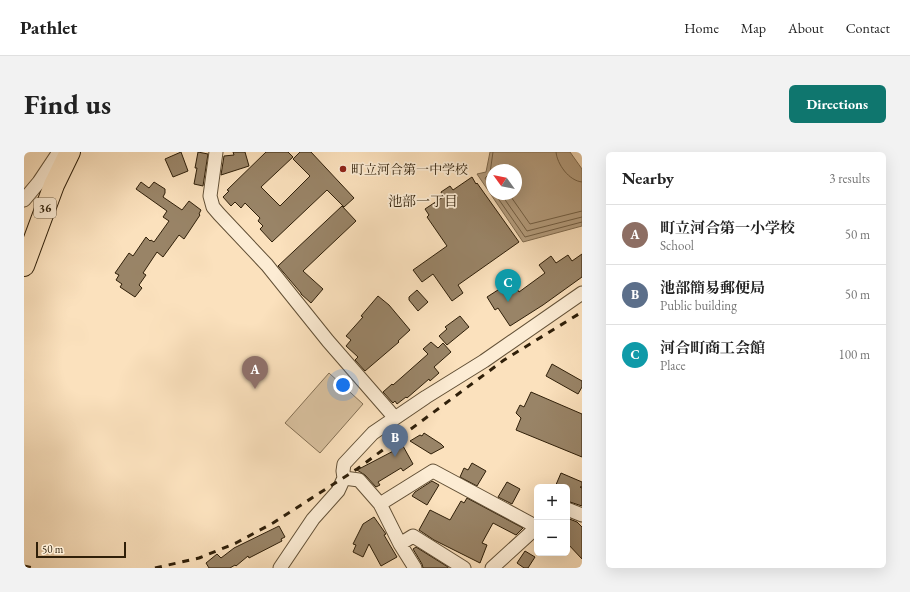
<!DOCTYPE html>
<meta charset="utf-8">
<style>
:root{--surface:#fff;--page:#f2f2f2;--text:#222;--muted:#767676;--line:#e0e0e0;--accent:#0f766e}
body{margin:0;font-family:"EB Garamond","Noto Serif JP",serif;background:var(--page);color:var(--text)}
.controls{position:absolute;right:12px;bottom:12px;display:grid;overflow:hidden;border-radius:6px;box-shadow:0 4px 16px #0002}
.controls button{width:36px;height:36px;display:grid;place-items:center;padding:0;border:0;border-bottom:1px solid var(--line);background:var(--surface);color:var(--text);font:20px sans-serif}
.compass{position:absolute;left:462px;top:12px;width:36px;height:36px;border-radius:50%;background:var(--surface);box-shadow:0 4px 16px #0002;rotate:303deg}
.scale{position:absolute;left:12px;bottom:10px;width:90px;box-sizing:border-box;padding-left:4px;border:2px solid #2f1f09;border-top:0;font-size:11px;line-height:14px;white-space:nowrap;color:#2f1f09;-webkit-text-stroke:3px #fcecd4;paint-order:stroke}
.you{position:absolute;left:319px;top:233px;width:14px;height:14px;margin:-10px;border:3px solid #fff;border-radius:50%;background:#1a73e8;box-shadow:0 0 0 6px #1a73e833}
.badge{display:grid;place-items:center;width:26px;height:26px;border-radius:50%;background:var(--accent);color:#fff;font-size:13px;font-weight:700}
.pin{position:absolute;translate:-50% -33px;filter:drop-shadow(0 1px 2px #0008)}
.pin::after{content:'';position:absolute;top:21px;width:14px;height:12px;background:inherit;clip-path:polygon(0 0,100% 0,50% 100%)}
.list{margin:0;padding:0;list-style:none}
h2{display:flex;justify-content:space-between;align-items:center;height:52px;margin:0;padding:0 16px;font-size:17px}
h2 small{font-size:13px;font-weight:400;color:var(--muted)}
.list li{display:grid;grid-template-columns:26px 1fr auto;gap:12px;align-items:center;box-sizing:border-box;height:60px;padding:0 16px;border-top:1px solid var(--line)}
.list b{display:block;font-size:15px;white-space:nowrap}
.list p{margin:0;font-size:13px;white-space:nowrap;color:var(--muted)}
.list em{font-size:13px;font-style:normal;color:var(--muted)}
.map{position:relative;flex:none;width:558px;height:416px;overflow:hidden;border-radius:6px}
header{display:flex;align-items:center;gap:24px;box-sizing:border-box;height:56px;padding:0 20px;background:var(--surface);border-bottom:1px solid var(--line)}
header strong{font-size:19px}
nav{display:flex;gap:22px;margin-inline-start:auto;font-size:14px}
.intro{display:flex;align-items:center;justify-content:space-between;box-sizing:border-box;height:96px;padding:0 24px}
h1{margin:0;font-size:28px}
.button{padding:10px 18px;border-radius:6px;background:var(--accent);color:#fff;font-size:14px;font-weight:700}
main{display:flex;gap:24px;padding:0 24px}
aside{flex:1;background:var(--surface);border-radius:6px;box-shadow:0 4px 16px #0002}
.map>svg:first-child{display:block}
.green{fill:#d8c09e;stroke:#847054}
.water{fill:#b69f80;stroke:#806c50;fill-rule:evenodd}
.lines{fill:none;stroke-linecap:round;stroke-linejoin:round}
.shore{stroke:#725f44;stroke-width:1}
.building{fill:#998467;stroke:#2f1f09}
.minor-casing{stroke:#625036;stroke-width:15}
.primary-casing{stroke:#2f1f09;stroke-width:22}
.minor{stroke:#fcecd4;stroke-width:13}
.primary{stroke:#fbe1bd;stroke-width:20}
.rail{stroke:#2f1f09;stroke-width:3;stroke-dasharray:7 7;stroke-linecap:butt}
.poi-dot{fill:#8f2418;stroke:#fcecd4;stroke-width:1.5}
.labels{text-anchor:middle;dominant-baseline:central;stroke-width:3.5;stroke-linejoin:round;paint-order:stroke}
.shield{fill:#fcecd4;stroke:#6c5c46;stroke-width:1}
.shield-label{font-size:12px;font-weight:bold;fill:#2f1f09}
.poi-label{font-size:13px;fill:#2f1f09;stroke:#fcecd4;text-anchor:start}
.neighbourhood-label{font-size:14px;fill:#2f1f09;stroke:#fcecd4}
</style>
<header>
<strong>Pathlet</strong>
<nav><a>Home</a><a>Map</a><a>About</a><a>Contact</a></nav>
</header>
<div class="intro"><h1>Find us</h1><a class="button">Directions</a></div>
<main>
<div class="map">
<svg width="558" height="416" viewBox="0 0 558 416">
<rect width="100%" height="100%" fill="#fbe1bd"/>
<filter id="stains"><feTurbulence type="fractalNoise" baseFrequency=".005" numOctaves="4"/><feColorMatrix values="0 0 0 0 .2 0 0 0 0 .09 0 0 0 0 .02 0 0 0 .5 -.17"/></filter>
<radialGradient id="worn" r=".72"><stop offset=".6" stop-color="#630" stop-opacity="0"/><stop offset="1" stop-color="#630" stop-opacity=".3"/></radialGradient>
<!-- green -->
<path class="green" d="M305,221L339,252L296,301L261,271Z"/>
<!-- water -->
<path class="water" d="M466,0H546L558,17V74L499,90L453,22L462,20ZM468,18H492V42H468Z"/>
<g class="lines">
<!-- shore -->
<path class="shore" d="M532,0C533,12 545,29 558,30
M468,37L461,26L466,21L469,0
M471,42L501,85L558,70
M477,42L503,79L558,65
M485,42L506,72L558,59"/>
</g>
<!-- building -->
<path class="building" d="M157,0L164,19L149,25L141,7Z
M174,0L184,2L179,34L170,32L173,16H171Z
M209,0H221L225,14L197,23L200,4L210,3Z
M242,0H264L269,5L237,35L256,54L286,24L269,7L276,0H287L330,46L320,55L303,38L248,90L236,77L239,74L234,69L236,66L221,51L217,56L211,50L207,54L199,45L205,39L203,38Z
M448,25L452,32L453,31L495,90L434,133L439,141L428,149L409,122L398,130L389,118L423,94L403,65L405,63L401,57L419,45L417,40L426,34L429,38Z
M117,30L125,36L130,30L141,37V41L139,45L158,58L165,49L177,58L175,62L176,63L160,87L155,83L139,105L133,100L119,121L122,123L115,133L118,136L111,145L96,135L98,132L92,128L95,123L91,121L105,101L109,104L122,85L126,89L127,88L130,90L145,69L139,65L143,59L112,37Z
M318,54L332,69L279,119L299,137L287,151L277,142V141L254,114Z
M558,102V125L519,153L486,174L474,156L471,158L463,145L488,129L495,140L521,121L515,113L527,104L532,111L544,103L548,109Z
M393,138L404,150L394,159L385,148V145Z
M354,144L365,153L386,178L374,189L375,190L341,219L331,208L334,205L322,194L327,188L322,184L339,165L337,164Z
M436,164L445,175L423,193L415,184L423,177L421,175Z
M407,190L414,196L419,191L427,200L410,215L415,221L406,229L405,227L383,246L382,245L373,252L371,249L369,251L359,240L368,232L369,233L404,202L399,197Z
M528,212L558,229V235L554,242L522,224Z
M507,240L558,262V305L492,278L497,266L492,261L496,253L500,255Z
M400,281L417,292L420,295L407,302L386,289L396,283L398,284Z
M379,294L389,312L379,319L377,316L354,330L356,333L352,335L341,323L333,318Z
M448,311L462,319L453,334L436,325L440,316L444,318Z
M537,321L558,330V335H556L558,336V354L543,349V335H531Z
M408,329L415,333L403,353L388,344L391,340Z
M483,330L496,337L488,352L474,345Z
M443,346L499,376L492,383L469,371L458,391L463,393L456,411L410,388L395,378L406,358L426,368L437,349L440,351Z
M350,365L362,382L360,383L373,405L357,414L345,392L339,405L329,400L332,393L329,392L339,372Z
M543,366L553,370L558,375V407L543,391Z
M255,374L261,385L257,387L258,389L225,406L224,404L212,414L211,413L206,416H185L182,411L193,402L197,406L210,396Z
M392,395L424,415V416H399L398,412L389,397Z
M501,399L511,405L504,416H500L493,411Z"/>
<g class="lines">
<!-- minor casing -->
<g class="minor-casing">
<path id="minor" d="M192,0L186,44L189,55L195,62L243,113L304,189L371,266
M0,48L15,30L35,0
M320,326L335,328L356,352L376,392L391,416
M356,352L409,319L513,375
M543,357L558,363
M376,392L389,384L440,416
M256,416L289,367L314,339L320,326L319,319L320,312L349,281L402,245L460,209L558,141
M468,416L513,375"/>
</g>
<!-- primary casing -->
<g class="primary-casing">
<path id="primary" d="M0,114L30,33L46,0"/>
</g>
<!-- minor -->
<use href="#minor" class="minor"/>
<!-- primary -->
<use href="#primary" class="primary"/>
<!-- rail -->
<path class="rail" d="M0,414L10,416
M131,416L175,406L212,391L249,371L333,317L480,208L558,160"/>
</g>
<!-- markers -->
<circle class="poi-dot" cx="319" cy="17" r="4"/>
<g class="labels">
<!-- shield labels -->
<rect class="shield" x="10" y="46" width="22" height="20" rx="3"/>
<g class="shield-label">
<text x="21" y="56">36</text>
</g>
<!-- poi labels -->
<g class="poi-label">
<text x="327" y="17">町立河合第一中学校</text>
</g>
<!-- neighbourhood labels -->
<g class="neighbourhood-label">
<text x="399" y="49">池部一丁目</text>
</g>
</g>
<rect width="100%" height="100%" filter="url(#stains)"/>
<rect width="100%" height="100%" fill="url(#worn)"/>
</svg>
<div class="controls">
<button>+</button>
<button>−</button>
</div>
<svg class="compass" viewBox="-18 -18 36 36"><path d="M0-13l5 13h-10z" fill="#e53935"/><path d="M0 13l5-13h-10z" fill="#767676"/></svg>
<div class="scale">50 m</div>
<div class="you"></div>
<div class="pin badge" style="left:231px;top:237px;background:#8d6e63">A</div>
<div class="pin badge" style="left:371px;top:305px;background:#5c6f8a">B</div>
<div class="pin badge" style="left:484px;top:150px;background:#0f9aa8">C</div>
</div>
<aside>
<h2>Nearby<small>3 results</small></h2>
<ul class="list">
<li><span class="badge" style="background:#8d6e63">A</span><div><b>町立河合第一小学校</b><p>School</p></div><em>50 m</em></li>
<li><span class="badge" style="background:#5c6f8a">B</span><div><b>池部簡易郵便局</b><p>Public building</p></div><em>50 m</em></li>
<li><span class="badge" style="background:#0f9aa8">C</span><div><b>河合町商工会館</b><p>Place</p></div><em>100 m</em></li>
</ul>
</aside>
</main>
